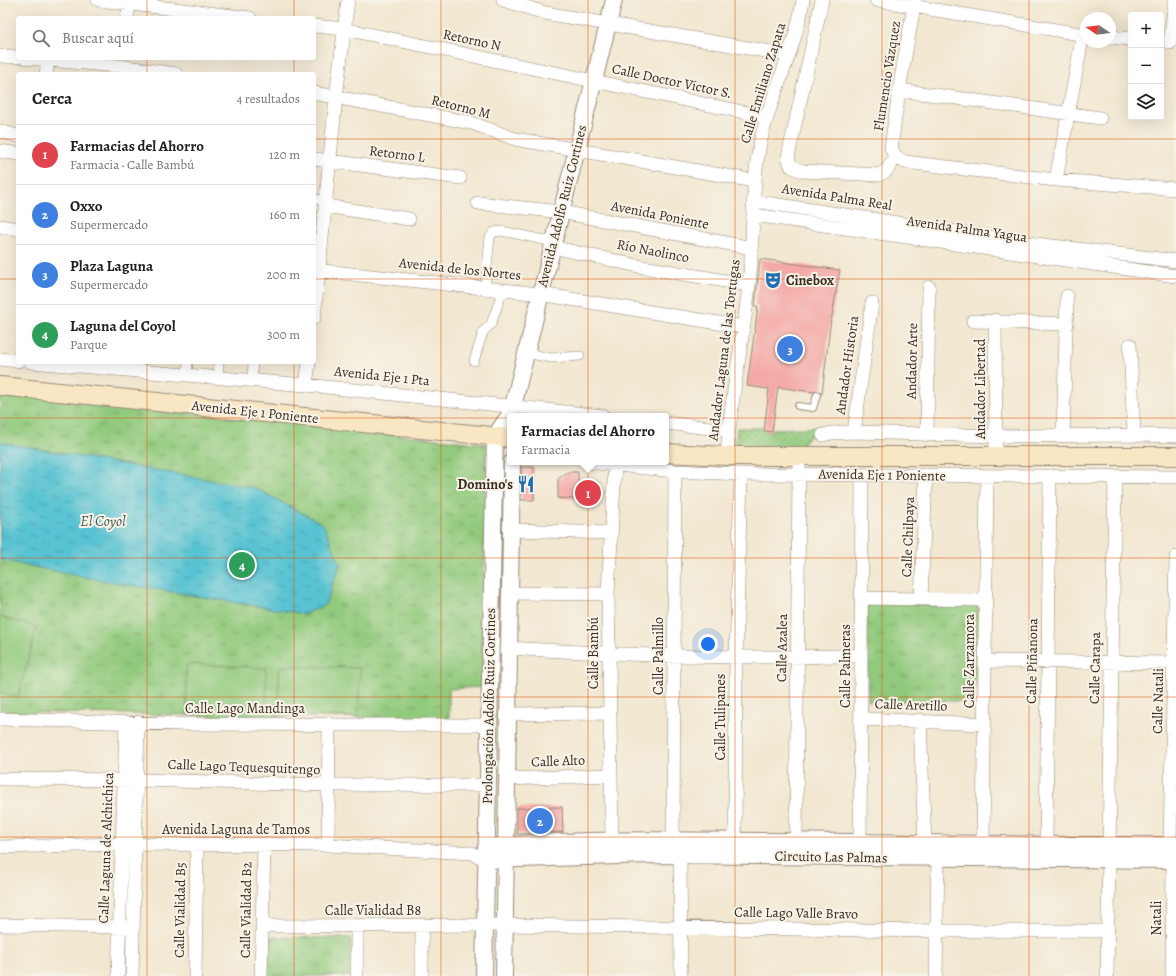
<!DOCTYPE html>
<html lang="es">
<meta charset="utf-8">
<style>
:root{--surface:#fff;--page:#f6f6f6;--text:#202124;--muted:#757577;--line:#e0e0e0;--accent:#ea580c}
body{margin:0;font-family:Alegreya,serif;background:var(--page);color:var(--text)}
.controls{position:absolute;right:12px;top:12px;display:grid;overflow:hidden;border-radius:4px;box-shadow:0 4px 16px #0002}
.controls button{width:36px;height:36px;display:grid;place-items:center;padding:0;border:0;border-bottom:1px solid var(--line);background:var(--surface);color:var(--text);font:20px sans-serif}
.compass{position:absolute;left:1080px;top:12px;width:36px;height:36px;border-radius:50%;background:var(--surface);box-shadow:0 4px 16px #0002;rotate:283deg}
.you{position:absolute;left:708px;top:644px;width:14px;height:14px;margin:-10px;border:3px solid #fff;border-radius:50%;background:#1a73e8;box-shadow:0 0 0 6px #1a73e833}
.badge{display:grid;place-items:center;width:26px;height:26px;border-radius:50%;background:var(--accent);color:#fff;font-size:13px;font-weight:700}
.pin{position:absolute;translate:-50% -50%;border:2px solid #fff;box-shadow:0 1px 4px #0006}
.popup{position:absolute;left:507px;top:413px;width:162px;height:52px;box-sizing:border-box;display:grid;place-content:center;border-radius:4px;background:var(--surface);filter:drop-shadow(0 1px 3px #0005);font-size:13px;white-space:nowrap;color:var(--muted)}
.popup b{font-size:15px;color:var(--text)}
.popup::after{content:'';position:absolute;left:50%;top:100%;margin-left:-8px;border:8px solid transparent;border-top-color:var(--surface)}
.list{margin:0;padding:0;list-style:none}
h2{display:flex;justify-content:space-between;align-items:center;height:52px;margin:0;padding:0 16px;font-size:17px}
h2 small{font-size:13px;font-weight:400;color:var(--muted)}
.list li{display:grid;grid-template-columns:26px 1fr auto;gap:12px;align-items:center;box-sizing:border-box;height:60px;padding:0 16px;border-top:1px solid var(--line)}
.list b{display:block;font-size:15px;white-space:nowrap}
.list p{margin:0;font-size:13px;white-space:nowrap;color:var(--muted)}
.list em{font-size:13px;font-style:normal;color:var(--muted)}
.icon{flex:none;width:22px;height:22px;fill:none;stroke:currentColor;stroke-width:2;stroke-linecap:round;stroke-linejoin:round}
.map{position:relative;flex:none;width:1176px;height:976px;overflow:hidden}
.search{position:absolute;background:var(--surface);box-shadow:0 4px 16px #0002;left:16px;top:16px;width:300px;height:44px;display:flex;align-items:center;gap:10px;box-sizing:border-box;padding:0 14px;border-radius:4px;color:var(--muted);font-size:15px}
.panel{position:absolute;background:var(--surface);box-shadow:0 4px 16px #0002;left:16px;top:72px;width:300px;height:292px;border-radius:4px}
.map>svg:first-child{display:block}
.grass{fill:url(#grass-dots);stroke:#667a4e}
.park{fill:url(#park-tufts);stroke:#667a4e}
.pitch{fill:#92ca7d;stroke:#667a4e}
.water{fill:url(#water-ripples);stroke:#4a7678}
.building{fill:#f4a9a6}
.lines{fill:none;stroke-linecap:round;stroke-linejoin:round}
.service-casing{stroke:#968877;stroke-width:8}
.pedestrian-casing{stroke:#968877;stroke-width:10}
.minor-casing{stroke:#968877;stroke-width:14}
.tertiary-casing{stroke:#968877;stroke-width:18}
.secondary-casing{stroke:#968877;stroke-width:20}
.service{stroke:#fff;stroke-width:6}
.pedestrian{stroke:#fff;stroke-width:9}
.minor{stroke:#fff;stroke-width:13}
.tertiary{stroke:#fff;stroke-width:16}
.secondary{stroke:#f9e7c3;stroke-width:18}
.grid{fill:none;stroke:#df570d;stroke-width:1;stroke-opacity:0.55}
.labels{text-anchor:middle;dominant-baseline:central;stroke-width:4;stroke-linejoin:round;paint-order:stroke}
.street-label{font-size:14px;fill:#3b2a1e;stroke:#f7f3e8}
.poi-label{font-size:14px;font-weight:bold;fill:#3b2a1e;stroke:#f7f3e8;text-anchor:start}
.water-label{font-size:15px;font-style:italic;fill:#445854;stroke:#f7f3e8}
</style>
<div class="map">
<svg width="1176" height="976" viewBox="0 0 1176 976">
<defs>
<pattern id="grass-dots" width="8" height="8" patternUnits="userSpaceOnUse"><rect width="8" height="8" fill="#92ca7d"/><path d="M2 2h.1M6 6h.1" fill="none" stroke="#78a466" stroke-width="1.8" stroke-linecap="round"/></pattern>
<pattern id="park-tufts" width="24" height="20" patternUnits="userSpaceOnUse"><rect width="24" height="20" fill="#92ca7d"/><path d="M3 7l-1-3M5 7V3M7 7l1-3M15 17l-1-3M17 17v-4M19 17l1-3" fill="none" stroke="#78a466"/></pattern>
<pattern id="water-ripples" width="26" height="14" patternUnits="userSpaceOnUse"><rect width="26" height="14" fill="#58c3d2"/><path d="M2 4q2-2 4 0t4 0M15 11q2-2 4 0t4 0" fill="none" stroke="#4a9faa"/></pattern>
</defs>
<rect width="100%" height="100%" fill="#f7f3e8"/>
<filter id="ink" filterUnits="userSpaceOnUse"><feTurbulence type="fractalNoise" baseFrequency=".025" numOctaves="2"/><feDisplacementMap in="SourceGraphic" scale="8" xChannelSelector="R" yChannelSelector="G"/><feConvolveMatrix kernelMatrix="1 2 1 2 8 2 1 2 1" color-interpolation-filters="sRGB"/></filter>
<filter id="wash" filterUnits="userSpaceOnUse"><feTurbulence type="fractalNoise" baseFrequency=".012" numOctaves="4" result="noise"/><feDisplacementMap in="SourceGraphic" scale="16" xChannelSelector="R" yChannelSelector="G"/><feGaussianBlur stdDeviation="0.9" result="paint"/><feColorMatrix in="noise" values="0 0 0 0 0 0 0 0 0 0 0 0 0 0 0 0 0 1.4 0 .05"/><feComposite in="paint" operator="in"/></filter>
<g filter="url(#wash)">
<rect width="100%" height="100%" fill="#f2e7d0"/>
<!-- grass -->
<path class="grass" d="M822,427L821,432H815L796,449L735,447L737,428H764V431L772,432L773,429Z"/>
<!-- park -->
<path class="park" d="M0,393L486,444L482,687L449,689V719L0,712Z
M867,603L978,605L974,701H868Z
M268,937L351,938V976H267Z"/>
<!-- pitch -->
<path class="pitch" d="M0,617L37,627L18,697L0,692Z
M186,664L266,668V717L187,715Z
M280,666L360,668L358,717L277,716Z"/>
<!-- water -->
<path class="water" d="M0,442L255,488L323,524L340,564L325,605L304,614L88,578L0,560Z"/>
<g id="blocks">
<!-- building -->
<path class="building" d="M760,259L840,270L832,316L831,318L822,394L818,391L813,392L778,387L772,432L764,431L769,389L747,386L758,307L755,306Z
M521,467H534V500H521Z
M568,472H578V481L592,482L599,488L598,503L578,502V499L558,498V479Z
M562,807L563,832L517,834V808Z"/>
</g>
</g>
<g filter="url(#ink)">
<use href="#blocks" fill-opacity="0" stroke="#968877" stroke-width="1"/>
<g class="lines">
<!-- service casing -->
<g class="service-casing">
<path id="service" d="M798,406L813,408L817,395"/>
</g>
<!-- pedestrian casing -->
<g class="pedestrian-casing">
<path id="pedestrian" d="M314,199L325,201
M485,288L490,237L494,232L502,231L553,242
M526,353L551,358L580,356
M474,361L483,332L491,324L503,290
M187,376L188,362
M218,378L219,362
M252,381L253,362"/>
</g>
<!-- minor casing -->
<g class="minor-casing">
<path id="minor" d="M98,0L250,18
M503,0L545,13L788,55
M822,0L788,157L791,166L802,171L879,175L886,171L896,157
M876,0L1086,35
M915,0L899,90L891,148L896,157L905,162L1056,180L1176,189
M127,18L130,0
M314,26L344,29L767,117
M1110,37L1131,39
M1170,43L1175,0
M0,56L18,57
M26,58L118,66L176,74
M46,74L48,60
M899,90L1100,118
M314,93L472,123L515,139L755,181
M0,131L18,136
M0,151L18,154
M314,159L460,178
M1056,180L1083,34
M754,201L1036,244L1176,261
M478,203L561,212L752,248
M325,206L409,219
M754,215L1176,276
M0,226L18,229
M552,247L643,267L749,285
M314,270L540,294L743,327
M314,318L336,97L348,0
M995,320L996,457
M973,321L1067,324
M1130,345L1134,435
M0,359L18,361
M31,362L306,385L603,416
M306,385L309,362
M666,423L728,430
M854,432L872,303
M823,435L832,433L854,432L996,436L1134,435L1176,436
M927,435L929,287
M1063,436L1067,296
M727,456C730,399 743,342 749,285C754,237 751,189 760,143C771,94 796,49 803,0
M588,462L675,471L741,474L1176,477
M510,530L611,533
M509,593L608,594
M861,598L985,600
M921,600L926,475
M508,648C626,655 743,660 861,655
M985,661L1176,663
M508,714L609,713
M0,719L178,724L489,725
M861,719L984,724
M920,720L925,844
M0,779L137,780L329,785H488
M507,779L609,775
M612,840L608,594L615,465
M673,840L675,471
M735,841L736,658L741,474
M796,841L799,465
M328,845L329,724
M1046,845L1050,476
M1170,845L1176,557
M983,846L987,476
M0,847L122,844L328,845L472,853L486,860
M860,851L862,475
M680,855L681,976
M0,925L127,927
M262,926L505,925L937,931H1107
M422,926V976
M118,976L126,722
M132,976L138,722
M195,976L197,845
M261,976L264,845
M357,976V926
M936,976L938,857
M1107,976L1115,477
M1172,976L1173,860"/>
</g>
<!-- tertiary casing -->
<g class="tertiary-casing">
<path id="tertiary" d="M486,847C578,838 671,840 764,841C901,842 1038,846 1176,845
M486,860L651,855L1176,860
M484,976L495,436L511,413L513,406L614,0
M504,976L512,462"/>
</g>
<!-- secondary casing -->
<g class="secondary-casing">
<path id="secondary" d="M0,386L510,438
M666,453L727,456H1176"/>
</g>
<!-- service -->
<use href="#service" class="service"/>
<!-- pedestrian -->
<use href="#pedestrian" class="pedestrian"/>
<!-- minor -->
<use href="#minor" class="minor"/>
<!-- tertiary -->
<use href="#tertiary" class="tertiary"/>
<!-- secondary -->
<use href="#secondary" class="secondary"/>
</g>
</g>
<!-- grid -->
<path class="grid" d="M147,0V18M294,0V18M441,0V976M588,0V976M735,0V976M882,0V976M1029,0V976M147,58V74M294,58V74M0,139H18M314,139H1176M0,279H18M314,279H1176M147,362V976M294,362V976M0,418H1176M0,558H1176M0,697H1176M0,837H1176"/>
<!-- icons -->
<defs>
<g id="theatre-bare" transform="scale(1.38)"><path d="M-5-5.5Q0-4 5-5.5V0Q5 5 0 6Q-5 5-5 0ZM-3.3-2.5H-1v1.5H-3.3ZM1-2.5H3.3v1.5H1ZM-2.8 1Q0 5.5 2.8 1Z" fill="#1f6fb2" stroke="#f7f3e8" stroke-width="2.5" paint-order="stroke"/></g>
<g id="restaurant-bare" transform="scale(1.38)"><path d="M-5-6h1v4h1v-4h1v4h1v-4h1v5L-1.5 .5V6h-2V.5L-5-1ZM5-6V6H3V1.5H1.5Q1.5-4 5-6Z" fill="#1f6fb2" stroke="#f7f3e8" stroke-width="2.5" paint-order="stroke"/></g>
</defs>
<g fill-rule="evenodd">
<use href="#theatre-bare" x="773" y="280"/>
<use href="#restaurant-bare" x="526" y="484"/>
</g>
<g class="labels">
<!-- street labels -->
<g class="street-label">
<text transform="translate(472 40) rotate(12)">Retorno N</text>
<text transform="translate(887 76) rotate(-81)">Flumencio Vázquez</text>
<text transform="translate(672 81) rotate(12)">Calle Doctor Víctor S.</text>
<text transform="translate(763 83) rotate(-73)">Calle Emiliano Zapata</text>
<text transform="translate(461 107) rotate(14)">Retorno M</text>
<text transform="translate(397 154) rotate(7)">Retorno L</text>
<text transform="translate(837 197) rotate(9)">Avenida Palma Real</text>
<text transform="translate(562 206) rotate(-76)">Avenida Adolfo Ruiz Cortines</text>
<text transform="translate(660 215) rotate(11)">Avenida Poniente</text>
<text transform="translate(967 229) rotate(8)">Avenida Palma Yagua</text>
<text transform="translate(653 251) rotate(11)">Río Naolinco</text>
<text transform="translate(460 269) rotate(6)">Avenida de los Nortes</text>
<text transform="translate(724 350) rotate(-83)">Andador Laguna de las Tortugas</text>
<text transform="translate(912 361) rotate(-89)">Andador Arte</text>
<text transform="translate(847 365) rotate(-82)">Andador Historia</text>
<text transform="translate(382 376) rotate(6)">Avenida Eje 1 Pta</text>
<text transform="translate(980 389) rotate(-90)">Andador Libertad</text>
<text transform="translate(255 412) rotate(6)">Avenida Eje 1 Poniente</text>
<text transform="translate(882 475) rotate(1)">Avenida Eje 1 Poniente</text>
<text transform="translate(908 537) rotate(-88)">Calle Chilpaya</text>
<text transform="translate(782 648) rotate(-89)">Calle Azalea</text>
<text transform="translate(593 653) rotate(-90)">Calle Bambú</text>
<text transform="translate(658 656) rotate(-90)">Calle Palmillo</text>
<text transform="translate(969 661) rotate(-90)">Calle Zarzamora</text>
<text transform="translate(1032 661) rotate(-89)">Calle Piñanona</text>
<text transform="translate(845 666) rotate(-90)">Calle Palmeras</text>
<text transform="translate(1095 668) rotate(-89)">Calle Carapa</text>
<text transform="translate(1158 701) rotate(-89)">Calle Natali</text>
<text transform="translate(911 705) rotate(2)">Calle Aretillo</text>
<text transform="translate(489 706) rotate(-89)">Prolongación Adolfo Ruiz Cortines</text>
<text x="245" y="708">Calle Lago Mandinga</text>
<text transform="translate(720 717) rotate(-90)">Calle Tulipanes</text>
<text transform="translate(558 761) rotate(-2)">Calle Alto</text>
<text transform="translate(244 767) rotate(2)">Calle Lago Tequesquitengo</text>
<text x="236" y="829">Avenida Laguna de Tamos</text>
<text transform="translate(106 848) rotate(-88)">Calle Laguna de Alchichica</text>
<text transform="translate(831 857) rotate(1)">Circuito Las Palmas</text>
<text transform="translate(180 910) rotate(-89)">Calle Vialidad B5</text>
<text transform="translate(246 910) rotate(-89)">Calle Vialidad B2</text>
<text x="373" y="910">Calle Vialidad B8</text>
<text transform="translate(796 913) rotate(1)">Calle Lago Valle Bravo</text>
<text transform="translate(1156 918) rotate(-90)">Natali</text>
</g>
<!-- poi labels -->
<g class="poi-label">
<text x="786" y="280">Cinebox</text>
<text x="513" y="484" text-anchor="end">Domino's</text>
</g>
<!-- water labels -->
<g class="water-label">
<text x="103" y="521">El Coyol</text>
</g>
</g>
</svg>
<div class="controls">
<button>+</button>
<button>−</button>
<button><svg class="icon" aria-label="layers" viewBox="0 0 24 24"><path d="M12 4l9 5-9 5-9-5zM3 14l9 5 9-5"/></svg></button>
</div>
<svg class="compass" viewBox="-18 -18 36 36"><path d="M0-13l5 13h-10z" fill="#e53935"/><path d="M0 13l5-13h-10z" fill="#757577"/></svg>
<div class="you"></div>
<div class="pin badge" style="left:588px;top:493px;background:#e0444e">1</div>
<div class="popup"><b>Farmacias del Ahorro</b>Farmacia</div>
<div class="pin badge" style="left:540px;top:821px;background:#3f7fe0">2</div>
<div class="pin badge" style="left:790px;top:349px;background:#3f7fe0">3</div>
<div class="pin badge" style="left:242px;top:565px;background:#2e9e5b">4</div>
<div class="search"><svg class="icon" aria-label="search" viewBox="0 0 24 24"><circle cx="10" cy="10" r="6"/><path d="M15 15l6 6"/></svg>Buscar aquí</div>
<section class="panel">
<h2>Cerca<small>4 resultados</small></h2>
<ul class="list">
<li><span class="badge" style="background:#e0444e">1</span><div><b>Farmacias del Ahorro</b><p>Farmacia · Calle Bambú</p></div><em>120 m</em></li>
<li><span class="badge" style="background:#3f7fe0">2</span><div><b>Oxxo</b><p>Supermercado</p></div><em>160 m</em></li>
<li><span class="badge" style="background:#3f7fe0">3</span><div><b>Plaza Laguna</b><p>Supermercado</p></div><em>200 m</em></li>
<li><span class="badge" style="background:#2e9e5b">4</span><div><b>Laguna del Coyol</b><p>Parque</p></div><em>300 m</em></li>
</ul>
</section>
</div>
